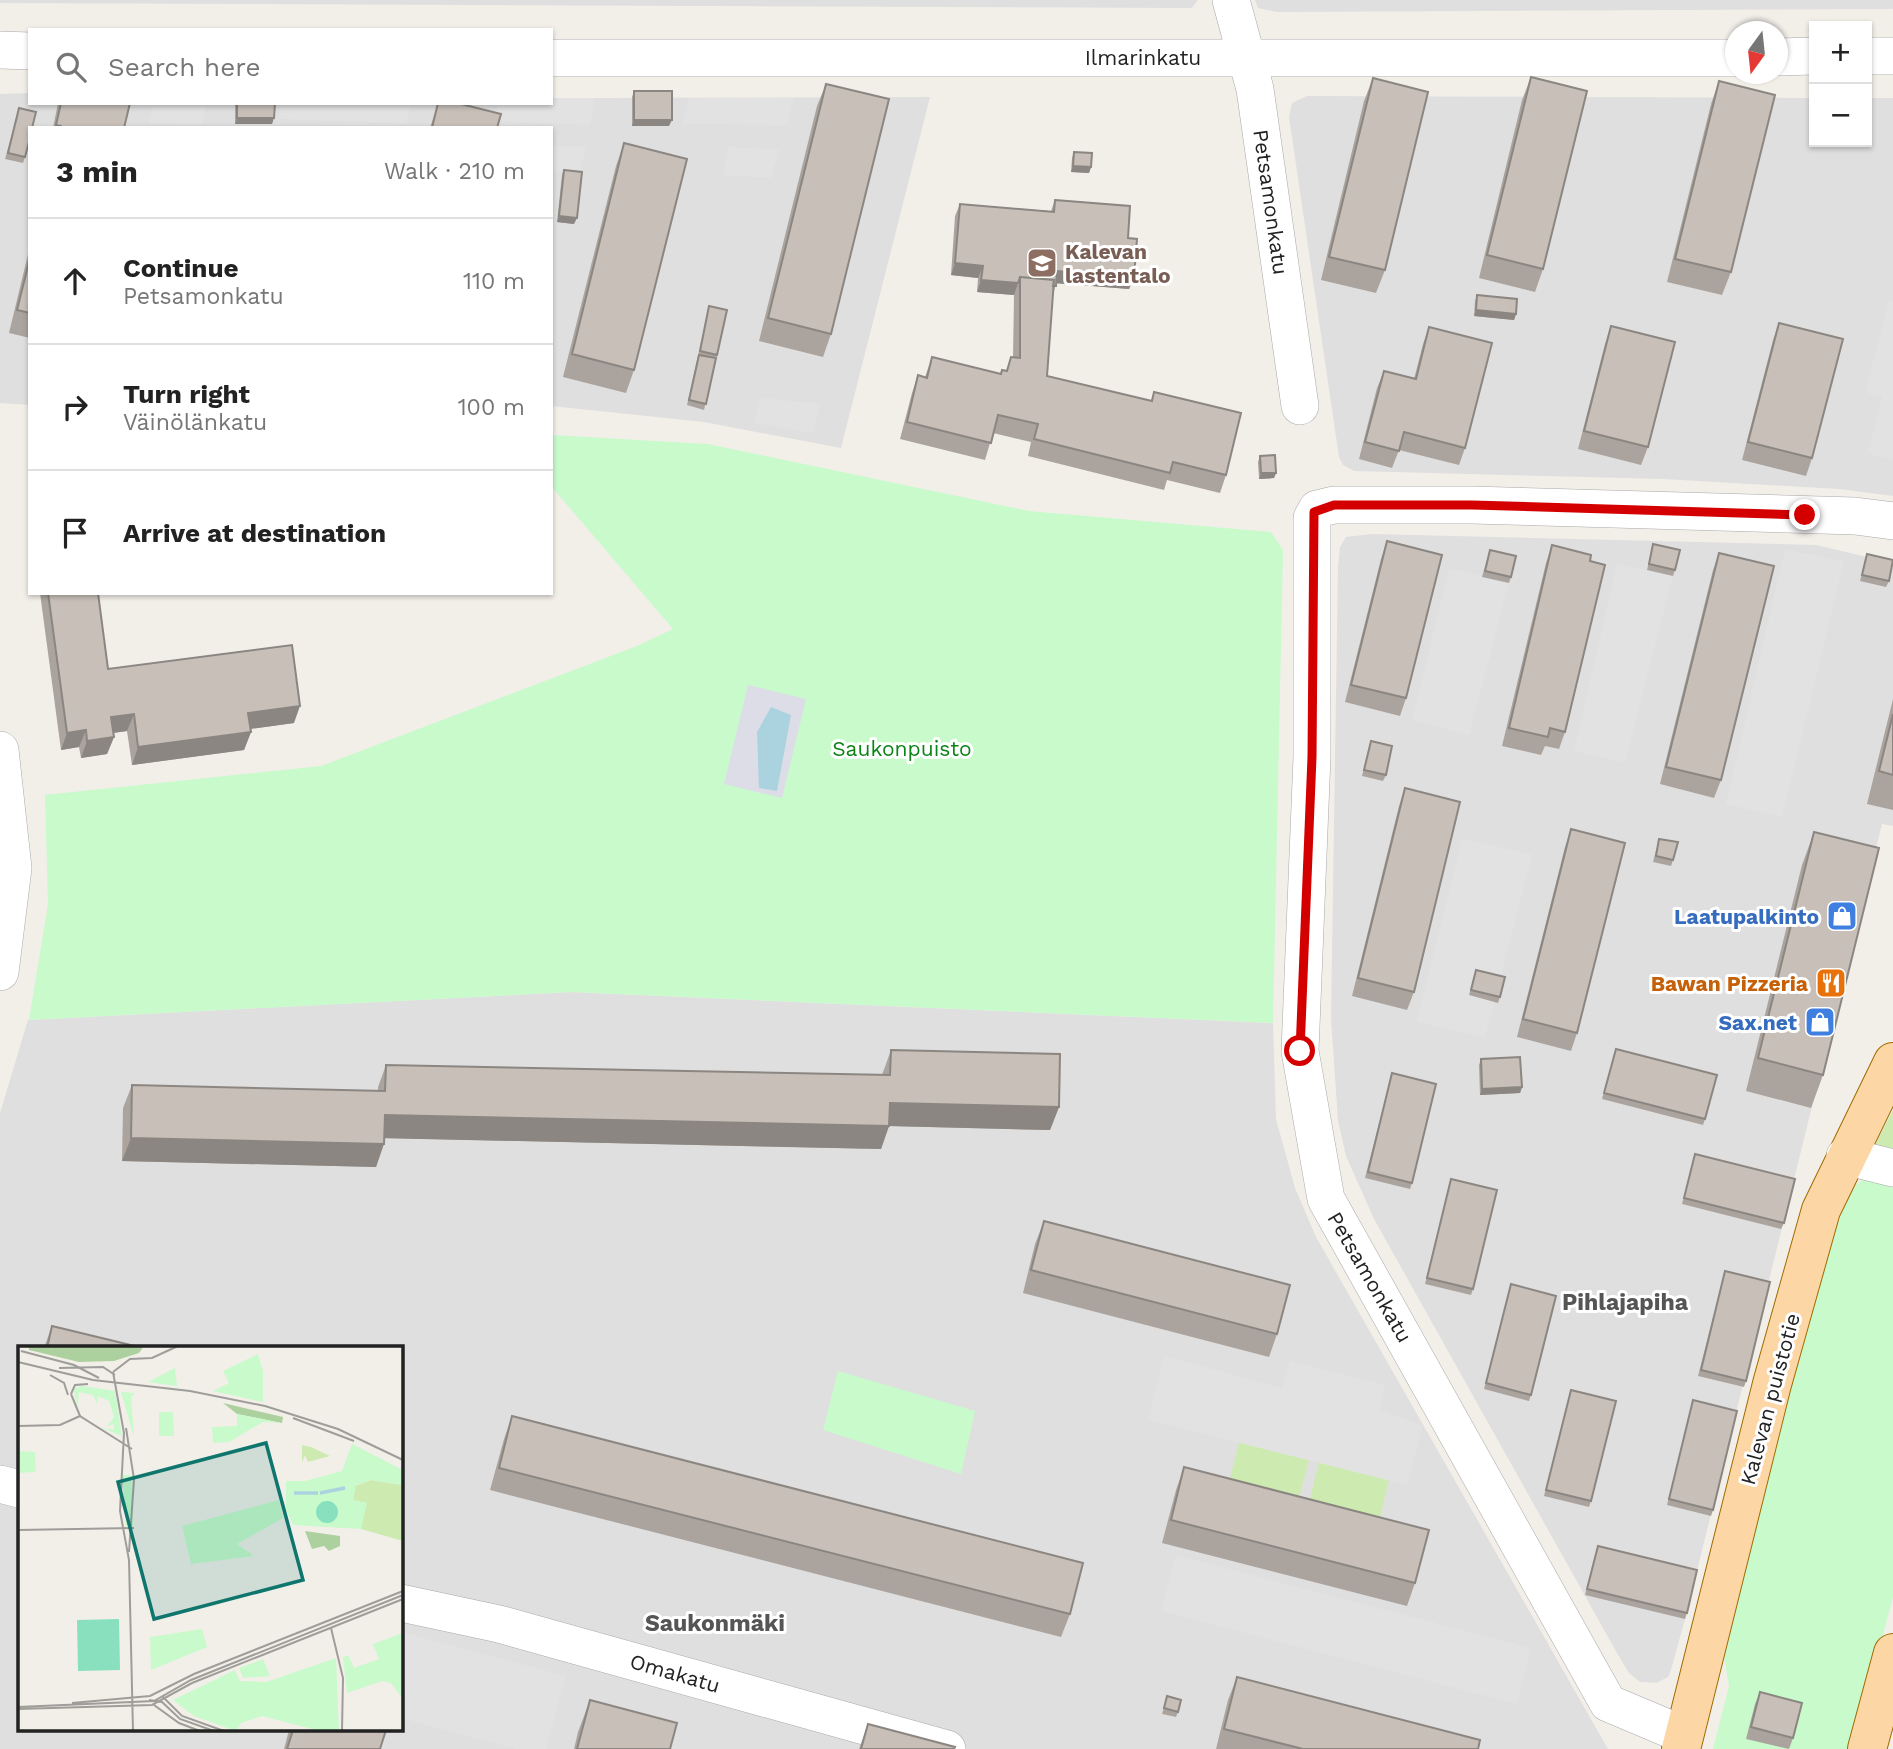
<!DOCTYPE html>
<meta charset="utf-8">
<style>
:root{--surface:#fff;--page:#f6f6f6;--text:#222;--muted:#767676;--line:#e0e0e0}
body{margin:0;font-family:"Work Sans",sans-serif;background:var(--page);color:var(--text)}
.controls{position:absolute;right:21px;top:21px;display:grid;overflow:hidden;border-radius:0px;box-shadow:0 2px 5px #0004}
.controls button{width:63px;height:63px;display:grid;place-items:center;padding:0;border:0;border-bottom:2px solid var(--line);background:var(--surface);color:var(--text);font:35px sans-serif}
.compass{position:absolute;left:1725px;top:21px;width:63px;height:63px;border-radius:50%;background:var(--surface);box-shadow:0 2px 5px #0004;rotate:195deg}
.stop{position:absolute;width:21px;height:21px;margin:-16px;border:5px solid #d40000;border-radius:50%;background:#fff}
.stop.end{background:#d40000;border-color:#fff;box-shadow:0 2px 7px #0008}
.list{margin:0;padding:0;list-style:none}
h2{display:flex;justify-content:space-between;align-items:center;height:91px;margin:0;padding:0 28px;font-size:30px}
h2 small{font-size:23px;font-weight:400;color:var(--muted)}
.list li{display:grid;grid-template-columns:46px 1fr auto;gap:21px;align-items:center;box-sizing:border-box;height:126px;padding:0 28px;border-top:2px solid var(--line)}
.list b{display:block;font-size:26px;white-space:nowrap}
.list p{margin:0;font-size:23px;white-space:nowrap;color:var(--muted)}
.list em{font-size:23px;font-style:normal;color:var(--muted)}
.icon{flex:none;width:38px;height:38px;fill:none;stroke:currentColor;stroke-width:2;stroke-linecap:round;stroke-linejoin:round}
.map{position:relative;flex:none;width:1893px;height:1749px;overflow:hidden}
.search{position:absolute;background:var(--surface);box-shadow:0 2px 5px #0004;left:28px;top:28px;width:525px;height:77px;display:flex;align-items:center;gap:18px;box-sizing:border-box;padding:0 24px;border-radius:0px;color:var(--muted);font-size:26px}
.panel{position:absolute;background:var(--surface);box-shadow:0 2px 5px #0004;left:28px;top:126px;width:525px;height:469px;border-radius:0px}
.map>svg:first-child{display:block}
.residential{fill:#e0dfdf;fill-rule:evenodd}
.grass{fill:#cdebb0}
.park{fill:#c8facc}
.parking{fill:#e2e2e2}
.plaza{fill:#dddde8}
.water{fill:#aad3df}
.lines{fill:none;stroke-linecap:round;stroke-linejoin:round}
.minor-casing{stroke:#a9a9a9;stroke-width:38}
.major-casing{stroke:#a06b00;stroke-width:40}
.minor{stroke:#fff;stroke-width:37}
.major{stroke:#fcd6a4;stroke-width:38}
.wall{fill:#aba49e}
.shaded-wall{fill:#8b8681}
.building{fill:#c7bfb8;stroke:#8b8681;stroke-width:2}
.route{stroke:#d40000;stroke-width:9}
.labels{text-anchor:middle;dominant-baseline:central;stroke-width:6;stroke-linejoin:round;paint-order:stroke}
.street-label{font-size:21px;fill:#222;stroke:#fff}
.education-label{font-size:21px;font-weight:bold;fill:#785e54;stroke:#fff;text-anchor:start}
.park-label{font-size:21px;fill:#0c8416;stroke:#fff}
.shop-label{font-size:21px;font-weight:bold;fill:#366cbe;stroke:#fff;text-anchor:end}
.food-label{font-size:21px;font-weight:bold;fill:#c56008;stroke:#fff;text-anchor:end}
.neighbourhood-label{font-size:23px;font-weight:bold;fill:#555;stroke:#fff}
.inset-river{fill:none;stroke:#aad3df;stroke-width:3.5}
.inset-road{fill:none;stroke:#9f9d99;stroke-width:2}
.view{fill:#0f766e;fill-opacity:0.15;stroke:#0f766e;stroke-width:3.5}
.inset-edge{fill:none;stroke:#222;stroke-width:3.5}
</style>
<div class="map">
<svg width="1893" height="1749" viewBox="0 0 1893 1749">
<rect width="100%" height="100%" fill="#f2efe9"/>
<!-- residential -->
<path class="residential" d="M0,0H1198L1192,8H1182L0,3Z
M1255,0H1893V9L1277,12L1258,8Z
M30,93V103H551L587,98L930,97L841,448L704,422L551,406V128H30V405L0,403V94Z
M1307,96L1814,98V142H1867V98H1893V496L1839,489L1663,479L1354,471L1343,465L1339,457L1289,117L1292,103Z
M1372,534L1816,545L1893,563V826L1882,824L1685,1619L1671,1670L1668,1677L1656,1683L1640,1682L1629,1673L1617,1653L1374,1219L1346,1156L1338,1121L1331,1018L1338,567L1340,547L1346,537Z
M571,992L1273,1023L1276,1119L1295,1188L1316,1237L1608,1749H0V1113L28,1020ZM19,1348H401V1730H19Z"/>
<!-- grass -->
<path class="grass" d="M1893,1110V1153L1875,1145Z
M1239,1442L1309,1460L1293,1520L1224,1502Z
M1319,1462L1389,1479L1375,1541L1304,1523Z"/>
<!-- park -->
<path class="park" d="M551,435L708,444L1029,511L1271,532L1283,550L1273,1023L571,992L29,1020L48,904L45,795L321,766L637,646L673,629L551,486Z
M1875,1176L1893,1178V1597L1853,1749H1713L1729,1686L1724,1657L1817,1280L1850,1191L1862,1180Z
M838,1371L975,1411L961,1474L823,1430Z"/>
<!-- parking -->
<path class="parking" d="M551,98H595L590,125L495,121L498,103H551Z
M689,98H794L787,125L682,124Z
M153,103H206L202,124L150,123Z
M281,103H411L406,123L279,119Z
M551,146L586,147L580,172L551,171Z
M728,147L779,150L771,178L723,175Z
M1889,301L1893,302V461L1868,453L1882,397L1865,392Z
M761,398L820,404L813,433L754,423Z
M1785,549L1844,562L1782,817L1726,804Z
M1617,564L1673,576L1625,763L1574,751Z
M1449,568L1509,583L1469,735L1412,720Z
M1462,838L1532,855L1485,1038L1417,1022Z
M1164,1356L1282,1388L1290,1361L1385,1385L1380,1410L1423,1426L1407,1485L1148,1420Z
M1176,1555L1531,1648L1517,1704L1161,1611Z
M401,1632L566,1676L546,1749H516L401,1718Z"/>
<!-- plaza -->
<path class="plaza" d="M748,685L806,699L782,798L724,784Z"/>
<!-- water -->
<path class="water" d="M771,707L791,715L777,791L759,788L757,732Z"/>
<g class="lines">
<!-- minor casing -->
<g class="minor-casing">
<path id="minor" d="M1231,0L1255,89L1300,406
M0,50L30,51
M1867,56H1893
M1778,57L1814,56
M551,58H1736
M0,750L13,868L0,972
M1845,1156L1893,1168
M0,1484L19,1489
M401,1603L499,1624L947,1749
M1684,1735L1608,1703L1326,1199L1300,1051L1312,757V518L1317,509L1334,505H1472L1855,516L1893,521"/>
</g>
<!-- major casing -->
<g class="major-casing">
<path id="major" d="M1681,1749L1772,1384L1821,1210L1893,1062
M1867,1749L1893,1653"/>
</g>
<!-- minor -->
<use href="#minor" class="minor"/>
<!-- major -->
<use href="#major" class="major"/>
</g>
<!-- wall -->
<path class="wall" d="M1531,77L1543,269L1535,292L1479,278L1522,100Z
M1373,78L1385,270L1376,293L1321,280L1364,101Z
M1719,81L1731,272L1722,295L1667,282L1711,104Z
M826,84L831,334L823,357L759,341L817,106Z
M634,91L669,126H632V97Z
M58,103H130L124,128H53Z
M235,103H275L272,124H235Z
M438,103L497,128H430Z
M19,108L25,157L23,163L5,159Z
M624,143L634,370L626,393L563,377L616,166Z
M1074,152L1091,167L1089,173L1071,172L1072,158Z
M564,170L574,224L557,222L562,175Z
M1055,200L1128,238L1134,277L1129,289L1056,283L1053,295L1047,376L1151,401L1154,392L1226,475L1220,493L1167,480L1164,490L1028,456L1031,442L993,433L985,460L900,439L912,393L918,375L925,377L932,357L1001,374L1006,371L1011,357H1013L1014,295L977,292L978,278L951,275L955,216L960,204L1051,211Z
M30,246V338L9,333Z
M1477,295L1516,314L1514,320L1474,316L1475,301Z
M709,306L717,355L704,410L687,405Z
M1779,323L1812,458L1806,476L1742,460L1773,340Z
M1611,326L1648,447L1641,465L1578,449L1605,344Z
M1429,327L1465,448L1459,465L1399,450L1392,468L1359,459L1377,388L1384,371L1414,379L1423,344Z
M1260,456L1276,473L1274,478L1259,479L1258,462Z
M1387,541L1406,698L1400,716L1345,702L1381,559Z
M1653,544L1675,570L1673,576L1647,570Z
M1552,545L1565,732L1559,749L1545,746L1541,755L1502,746L1546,563Z
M1490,550L1511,577L1509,583L1482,577Z
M1719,553L1721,780L1714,798L1660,784L1713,570Z
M1867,554L1889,581L1886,587L1860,581Z
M40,593H98L108,669L294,723L250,729L251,732L244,750L132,765L127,731L113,733L114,737L107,754L81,758L79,747L61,750Z
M1893,699V810L1867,804Z
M1371,741L1386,775L1383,781L1362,776Z
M1405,788L1414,992L1407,1010L1352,996L1399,806Z
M1571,829L1577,1033L1571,1051L1517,1037L1565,847Z
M1814,832L1823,1075L1811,1108L1746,1091L1802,865Z
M1659,839L1673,860L1671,866L1653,862Z
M1476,970L1500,997L1498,1003L1469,995Z
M1616,1049L1705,1119L1703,1125L1602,1099Z
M891,1050L1059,1107L1050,1130L889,1126L881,1149L385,1138L376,1167L122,1161L123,1108L132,1085L378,1091V1087L386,1065L882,1075Z
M1481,1059L1522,1087L1520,1093L1480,1095L1479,1065Z
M1392,1073L1412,1183L1410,1189L1365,1178Z
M1695,1154L1784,1223L1781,1229L1682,1204Z
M1451,1179L1473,1289L1471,1295L1425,1284Z
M1044,1221L1277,1334L1269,1357L1023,1293L1035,1244Z
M1725,1271L1746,1381L1744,1387L1698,1376Z
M1511,1284L1531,1395L1529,1401L1484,1389Z
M52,1326L143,1348H44Z
M1571,1390L1591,1501L1589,1507L1544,1496Z
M1693,1400L1713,1510L1711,1516L1667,1505Z
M512,1416L1070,1614L1061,1637L490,1490L504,1439Z
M1184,1467L1415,1583L1407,1606L1162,1543L1176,1490Z
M1598,1546L1687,1613L1685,1619L1585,1595Z
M1237,1677L1478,1749H1216L1228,1700Z
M1760,1692L1793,1738L1789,1749L1746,1739L1755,1704Z
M1167,1696L1178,1712L1176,1717L1162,1714Z
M590,1700L670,1749H574L578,1732Z
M868,1724L954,1749H859Z
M289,1730H386L380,1749H284Z"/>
<!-- shaded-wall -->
<path class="shaded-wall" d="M237,118H274L272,124H235Z
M634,120H672L669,126H632Z
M1073,166L1091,167L1089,173L1071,172Z
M559,216L577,218L574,224L557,222Z
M955,263L983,266L978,278L951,275Z
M1057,271L1134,277L1129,289L1053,283Z
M981,280L1018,283L1014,295L977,292Z
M1476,310L1516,314L1514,320L1474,316Z
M1261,473H1276L1274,478L1259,479Z
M300,706L294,723L242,730L248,713Z
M134,714L127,731L105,734L111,717Z
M86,730L79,747L61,750L67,733Z
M251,732L244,750L132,765L138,747Z
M114,737L107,754L81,758L87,741Z
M1522,1087L1520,1093L1480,1095L1482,1089Z
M890,1103L1059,1107L1050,1130L889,1126L881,1149L377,1138L385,1115Z
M131,1138L384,1144L376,1167L122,1161Z"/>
<!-- building -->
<path class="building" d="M1531,77L1587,91L1543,269L1487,255Z
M1373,78L1428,92L1385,270L1329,257Z
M1719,81L1775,95L1731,272L1675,259Z
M826,84L889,99L831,334L768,318Z
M634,91H672V120H634Z
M61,103H130L124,128H61V126L56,125Z
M237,103H275L274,118H237Z
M438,103H457L501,114L497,128H432Z
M19,108L36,112L32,128H30V138L25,157L8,153Z
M624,143L687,159L634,370L572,354Z
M1074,152L1092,153L1091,167L1073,166Z
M564,170L582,172L577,218L559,216Z
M1055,200L1130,206L1128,238L1137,239L1134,277L1057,271L1056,286H1053L1054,280L1020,277L1018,283L981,280L983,266L955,263L960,204L1054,212Z
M30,258V313L17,310Z
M1020,277L1054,280L1047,376L1152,401L1154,392L1241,413L1226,475L1173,462L1170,473L1034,439L1038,424L998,415L991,443L907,422L918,375L927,378L932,357L1001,374L1002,370L1007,371L1011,357L1020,358Z
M1477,295L1517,299L1516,314L1476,310Z
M709,306L727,310L717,355L700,351Z
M1779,323L1843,339L1812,458L1748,442Z
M1611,326L1675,342L1648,447L1584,431Z
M1429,327L1492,343L1465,448L1404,432L1399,451L1365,442L1384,371L1416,379Z
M699,355L716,358L706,404L689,400Z
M1275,455L1276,473H1261L1260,456Z
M1387,541L1442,555L1406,698L1351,685Z
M1653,544L1680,550L1675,570L1649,564Z
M1552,545L1591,555L1590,561L1605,565L1565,732L1550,728L1548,737L1509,728Z
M1490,550L1516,556L1511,577L1485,571Z
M1719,553L1774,566L1721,780L1666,767Z
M1867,554L1893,560L1889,581L1862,575Z
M48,593H98L108,669L292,645L300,706L248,713L251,732L138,747L134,714L111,717L114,737L87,741L86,730L67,733Z
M1893,714V775L1879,771Z
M1371,741L1392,746L1386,775L1364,770Z
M1405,788L1460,802L1414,992L1358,978Z
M1571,829L1625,843L1577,1033L1523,1019Z
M1814,832L1879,848L1823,1075L1758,1058Z
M1659,839L1678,842L1673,860L1656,856Z
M1476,970L1505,977L1500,997L1471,990Z
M1616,1049L1717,1075L1705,1119L1604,1093Z
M891,1050L1060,1054L1059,1107L890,1103L889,1126L385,1115L384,1144L131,1138L132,1085L385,1091L386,1065L890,1075Z
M1520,1057L1522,1087L1482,1089L1481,1059Z
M1392,1073L1436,1084L1412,1183L1368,1172Z
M1695,1154L1795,1179L1784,1223L1684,1198Z
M1451,1179L1497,1190L1473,1289L1427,1278Z
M1044,1221L1290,1285L1277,1334L1031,1270Z
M1725,1271L1770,1282L1746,1381L1701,1370Z
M1511,1284L1556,1296L1531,1395L1486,1383Z
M52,1326L143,1348H47Z
M1571,1390L1616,1401L1591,1501L1546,1490Z
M1693,1400L1737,1411L1713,1510L1669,1499Z
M512,1416L1083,1563L1070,1614L499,1468Z
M1184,1467L1429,1530L1415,1583L1171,1520Z
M1598,1546L1697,1570L1687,1613L1587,1589Z
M1237,1677L1480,1740L1478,1749H1303L1224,1729Z
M1760,1692L1802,1703L1793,1738L1751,1727Z
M1167,1696L1181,1700L1178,1712L1164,1708Z
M590,1700L677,1723L670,1749H577Z
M868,1724L955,1747L954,1749H861Z
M293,1730H386L380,1749H287Z"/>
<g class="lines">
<!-- route -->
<path class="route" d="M1300,1051L1312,757L1314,512L1334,505H1472L1805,515"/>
</g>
<!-- icons -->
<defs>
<g id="school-square" transform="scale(1.575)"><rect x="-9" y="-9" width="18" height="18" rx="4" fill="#8d6e63" stroke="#fff"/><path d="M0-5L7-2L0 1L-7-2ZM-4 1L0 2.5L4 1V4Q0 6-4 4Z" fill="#fff"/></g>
<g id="shop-square" transform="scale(1.575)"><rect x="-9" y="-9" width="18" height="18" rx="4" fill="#3f7fe0" stroke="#fff"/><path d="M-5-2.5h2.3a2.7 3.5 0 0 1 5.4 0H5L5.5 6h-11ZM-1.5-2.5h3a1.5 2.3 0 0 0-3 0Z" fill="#fff"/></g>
<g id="restaurant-square" transform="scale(1.575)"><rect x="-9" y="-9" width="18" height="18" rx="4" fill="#e8710a" stroke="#fff"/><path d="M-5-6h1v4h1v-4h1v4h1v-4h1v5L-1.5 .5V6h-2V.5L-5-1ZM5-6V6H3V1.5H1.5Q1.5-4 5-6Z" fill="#fff"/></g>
</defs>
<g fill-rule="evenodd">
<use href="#school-square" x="1042" y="263"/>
<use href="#shop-square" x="1842" y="916"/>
<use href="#restaurant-square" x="1831" y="983"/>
<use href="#shop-square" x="1820" y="1022"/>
</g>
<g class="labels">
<!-- street labels -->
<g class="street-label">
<text x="1143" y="57">Ilmarinkatu</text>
<text transform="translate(1271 202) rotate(82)">Petsamonkatu</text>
<text transform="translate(1370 1277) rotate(60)">Petsamonkatu</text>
<text transform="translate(1770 1399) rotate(-75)">Kalevan puistotie</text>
<text transform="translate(675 1673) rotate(16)">Omakatu</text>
</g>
<!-- education labels -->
<g class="education-label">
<text x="1065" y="251">Kalevan<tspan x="1065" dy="24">lastentalo</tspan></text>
</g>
<!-- park labels -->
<g class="park-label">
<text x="902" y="748">Saukonpuisto</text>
</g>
<!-- shop labels -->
<g class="shop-label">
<text x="1819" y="916">Laatupalkinto</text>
<text x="1797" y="1022">Sax.net</text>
</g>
<!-- food labels -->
<g class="food-label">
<text x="1808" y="983">Bawan Pizzeria</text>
</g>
<!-- neighbourhood labels -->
<g class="neighbourhood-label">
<text x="1625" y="1302">Pihlajapiha</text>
<text x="715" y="1623">Saukonmäki</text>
</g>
</g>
<!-- overview -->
<g transform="translate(18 1346)">
<rect width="385" height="385" fill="#f2efe9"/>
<path d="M284,99L293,101L312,110L290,116L287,109L284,117ZM353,134L385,139V195L343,183L348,157L334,154L337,140Z" fill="#cdebb0"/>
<path d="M11,0H126L121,7L96,15L61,16L11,4ZM205,57L265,71L264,77L219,68ZM287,185L322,190V200L311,205L306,200L294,203Z" fill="#add19e"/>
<path d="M240,8L245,25V56L195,45L211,37L205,25ZM157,22L159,40L130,36ZM64,40L97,45L104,90L84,82L96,84L95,78L89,81L96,71L91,55L80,50L79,58L75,49L61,46L59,64L56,43ZM103,46L117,47L113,51L116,91ZM141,66H155L156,90H141ZM219,68L245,73L263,77L245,76L211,96L195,97L194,81L219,80ZM334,98L385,124V139L353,134L338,139L335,154L349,157L343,183L275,179L268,164V135H287L324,125ZM0,105L17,106L18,126L0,127ZM104,129H113L115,179L108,181ZM261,154L265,172L219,198L236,210L173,218L164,180ZM184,283L189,301L133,324L132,291ZM385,287V353L373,337L364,335L329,347L325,311L330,309L336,322L361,313L355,298ZM318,312L321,385H302L244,370L223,377L218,385L176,370L155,354L217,324L222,335L248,336ZM245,313L252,330L225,332L221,322Z" fill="#c8facc"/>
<path d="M298 166a11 11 0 1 1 22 0a11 11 0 1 1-22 0ZM101,273L102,324L60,325L59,274Z" fill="#88e0be"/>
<path class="inset-river" d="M276,147H300M302,147L327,142"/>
<path class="inset-road" d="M3,5L56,19L81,32M0,16L75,34L172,45L247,60L320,83L385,114M41,22L85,21L97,29M95,26L112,13L134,12L160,0M95,26L106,87L102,165L111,214L115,385M32,29L46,37L50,49M53,48L62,70L114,103M53,48L57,39L70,38M275,72L336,95M0,80L42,79L62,70M108,82L116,133L111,206M0,184L116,182M313,282L325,332L324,385M145,351L164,370L206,385M131,354L144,356L162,373L196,385M54,357L132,350L176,328L385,245M136,359L161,377L182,385M0,361L136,355L173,334L385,249M0,363L134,359L174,337L385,253"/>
<path class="view" d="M248,97L285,234L136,273L100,136Z"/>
<rect width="385" height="385" class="inset-edge"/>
</g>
</svg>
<div class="controls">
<button>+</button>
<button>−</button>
</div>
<svg class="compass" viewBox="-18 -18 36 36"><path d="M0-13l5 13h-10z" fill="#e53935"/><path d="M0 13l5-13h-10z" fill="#767676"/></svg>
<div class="stop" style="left:1300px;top:1051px"></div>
<div class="stop end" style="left:1805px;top:515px"></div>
<div class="search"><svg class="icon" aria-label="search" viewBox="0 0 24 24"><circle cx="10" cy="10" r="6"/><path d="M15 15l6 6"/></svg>Search here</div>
<section class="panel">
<h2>3 min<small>Walk · 210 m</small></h2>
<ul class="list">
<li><svg class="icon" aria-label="ahead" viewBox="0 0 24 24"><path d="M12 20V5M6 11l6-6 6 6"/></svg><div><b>Continue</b><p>Petsamonkatu</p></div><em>110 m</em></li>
<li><svg class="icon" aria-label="right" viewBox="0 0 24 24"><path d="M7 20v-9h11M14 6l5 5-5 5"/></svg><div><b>Turn right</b><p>Väinölänkatu</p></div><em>100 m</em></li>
<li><svg class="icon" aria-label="arrive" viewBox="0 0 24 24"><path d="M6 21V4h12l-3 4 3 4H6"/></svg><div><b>Arrive at destination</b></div></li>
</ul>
</section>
</div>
